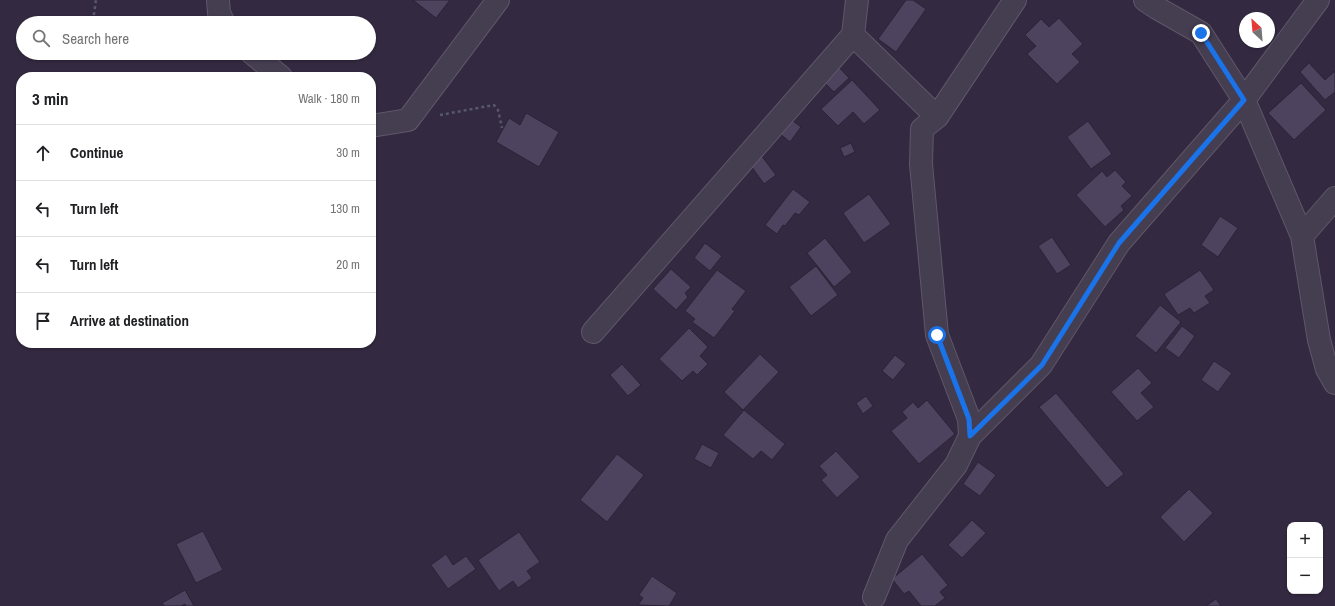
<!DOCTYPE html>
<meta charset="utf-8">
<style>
:root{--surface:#fff;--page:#f2f2f2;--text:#202124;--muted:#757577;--line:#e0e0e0}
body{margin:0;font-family:"Archivo Narrow",sans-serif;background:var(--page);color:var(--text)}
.controls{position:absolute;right:12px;bottom:12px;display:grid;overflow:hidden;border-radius:8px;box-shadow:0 1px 3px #0004}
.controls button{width:36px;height:36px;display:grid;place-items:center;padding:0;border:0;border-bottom:1px solid var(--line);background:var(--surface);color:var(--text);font:20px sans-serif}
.compass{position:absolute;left:1239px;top:12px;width:36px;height:36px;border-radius:50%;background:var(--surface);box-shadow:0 1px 3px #0004;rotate:334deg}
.stop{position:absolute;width:12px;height:12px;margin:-9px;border:3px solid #1a73e8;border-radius:50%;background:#fff}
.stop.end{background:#1a73e8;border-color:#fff;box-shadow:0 1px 4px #0008}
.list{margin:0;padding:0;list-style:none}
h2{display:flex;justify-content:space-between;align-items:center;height:52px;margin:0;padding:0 16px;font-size:17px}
h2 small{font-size:13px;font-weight:400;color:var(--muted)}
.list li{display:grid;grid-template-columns:26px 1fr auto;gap:12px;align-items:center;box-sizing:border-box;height:56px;padding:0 16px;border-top:1px solid var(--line)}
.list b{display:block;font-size:15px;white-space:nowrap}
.list em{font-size:13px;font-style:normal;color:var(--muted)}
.icon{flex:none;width:22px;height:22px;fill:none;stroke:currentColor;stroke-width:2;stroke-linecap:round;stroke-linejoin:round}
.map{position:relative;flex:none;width:1335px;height:606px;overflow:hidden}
.search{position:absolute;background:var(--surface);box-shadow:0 1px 3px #0004;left:16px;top:16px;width:360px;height:44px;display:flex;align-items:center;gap:10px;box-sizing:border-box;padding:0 14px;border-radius:22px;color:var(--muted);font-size:15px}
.panel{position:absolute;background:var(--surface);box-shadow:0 1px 3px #0004;left:16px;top:72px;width:360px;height:276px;border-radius:16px}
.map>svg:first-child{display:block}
.building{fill:#4e435e;stroke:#2c2338}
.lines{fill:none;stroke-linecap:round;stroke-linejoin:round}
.minor-casing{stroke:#60576a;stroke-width:24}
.path{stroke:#58586b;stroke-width:2.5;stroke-dasharray:3 3;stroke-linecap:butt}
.minor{stroke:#453d50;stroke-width:22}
.route{stroke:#1a73e8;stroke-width:5}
</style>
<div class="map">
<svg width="1335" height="606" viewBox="0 0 1335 606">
<rect width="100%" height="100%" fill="#332940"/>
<!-- building -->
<path class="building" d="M413,0H450L436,18Z
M906,0H913L926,9L896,52L878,39Z
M1059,18L1083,44L1072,54L1080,62L1057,84L1027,54L1036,46L1025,35L1041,19L1049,27Z
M832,60L849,78L834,92L817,75Z
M1309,63L1325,80L1335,71V92L1325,100L1300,72Z
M852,80L880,110L864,124L853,112L838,126L821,109Z
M1301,83L1326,110L1294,140L1268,113Z
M526,113L559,132L539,167L496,142L509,118L520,125Z
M784,114L801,127L790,142L773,128Z
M1088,121L1112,154L1091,169L1067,137Z
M851,143L855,152L844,157L840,148Z
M761,155L776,175L764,184L749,163Z
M1115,170L1126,182L1122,186L1132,196L1121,206L1124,210L1105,227L1076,195L1102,171L1107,177Z
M793,189L810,202L799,215L795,213L785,226L783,225L777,234L765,225Z
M869,194L891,224L864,243L843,213Z
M1220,216L1238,228L1218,257L1201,245Z
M1052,237L1071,265L1057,274L1038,246Z
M825,238L852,272L834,287L807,253Z
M705,243L722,256L710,271L694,258Z
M816,266L838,295L811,316L789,287Z
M671,269L691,287L685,293L688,297L676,310L653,289Z
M717,270L746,291L732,309L735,311L714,338L692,322L695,319L685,311Z
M1200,270L1214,290L1205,296L1210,303L1194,313L1190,308L1178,315L1164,294Z
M1160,305L1181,322L1156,353L1135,336Z
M1182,326L1195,336L1179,358L1165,348Z
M689,328L708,347L700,356L708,364L697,375L693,371L682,381L659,359Z
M760,354L779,372L743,410L724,392Z
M895,355L906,364L893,380L882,371Z
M1214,361L1232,373L1218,392L1201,380Z
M622,364L641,385L628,396L610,375Z
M1138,368L1152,383L1141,393L1154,407L1137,421L1111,392Z
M1056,393L1124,474L1107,488L1039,407Z
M866,396L873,406L863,414L856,403Z
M927,400L955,434L919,464L891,431L907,418L902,412L913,402L918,408Z
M744,410L785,444L772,460L761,451L753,459L723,435Z
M702,444L719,453L711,468L694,459Z
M836,451L860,477L837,498L821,480L827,475L819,466Z
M617,454L644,475L607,522L580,500Z
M978,462L996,475L980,496L963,484Z
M1189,489L1213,513L1184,542L1160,517Z
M972,520L986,533L962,558L948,545Z
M203,531L223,570L196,583L176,544Z
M519,532L540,562L527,571L532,578L518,588L513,581L499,591L478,560Z
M446,554L453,565L466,556L476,569L448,589L431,565Z
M922,554L948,585L940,592L945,598L935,606H921L909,591L904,594L892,579Z
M652,576L677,593L669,606L638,605L643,598L639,595Z
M185,590L194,606H186L185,604L181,606H164L162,603Z
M1216,599L1221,606H1206Z"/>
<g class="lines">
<!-- minor casing -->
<g class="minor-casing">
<path id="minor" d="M218,0L219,13L224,23
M1145,0L1157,8L1201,33L1244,100L1302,236L1319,340L1327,369L1335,383
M853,35L937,117
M252,53L281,77
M371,126L408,120L498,0
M1302,236L1335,198
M593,332L853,35L857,0
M970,436L1041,365L1119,243L1244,100L1318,0
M874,597L897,540L956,465L970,436L969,419L937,335L921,164L922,129L937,117L1015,0"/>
</g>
<!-- path -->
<path class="path" d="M93,21L96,0
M440,115L494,105L498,110L502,128"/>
<!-- minor -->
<use href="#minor" class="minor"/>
</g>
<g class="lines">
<!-- route -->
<path class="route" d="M937,335L969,419L970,436L1042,365L1119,243L1244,100L1201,33"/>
</g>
</svg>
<div class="controls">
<button>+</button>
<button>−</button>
</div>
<svg class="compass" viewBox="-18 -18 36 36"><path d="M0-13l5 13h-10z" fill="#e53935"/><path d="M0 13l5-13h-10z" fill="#757577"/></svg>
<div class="stop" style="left:937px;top:335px"></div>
<div class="stop end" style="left:1201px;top:33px"></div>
<div class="search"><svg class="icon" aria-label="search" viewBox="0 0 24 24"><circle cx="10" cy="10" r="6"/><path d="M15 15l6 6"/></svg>Search here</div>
<section class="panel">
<h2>3 min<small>Walk · 180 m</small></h2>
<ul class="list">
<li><svg class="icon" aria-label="ahead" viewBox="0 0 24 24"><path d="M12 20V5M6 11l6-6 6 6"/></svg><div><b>Continue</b></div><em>30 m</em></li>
<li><svg class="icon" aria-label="left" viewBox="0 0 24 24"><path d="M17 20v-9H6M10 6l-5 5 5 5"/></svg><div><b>Turn left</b></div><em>130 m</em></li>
<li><svg class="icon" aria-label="left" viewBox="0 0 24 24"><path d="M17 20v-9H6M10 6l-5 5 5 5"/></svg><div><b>Turn left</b></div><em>20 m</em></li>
<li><svg class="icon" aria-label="arrive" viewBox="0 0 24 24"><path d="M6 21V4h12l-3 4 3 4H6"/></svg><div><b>Arrive at destination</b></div></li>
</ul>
</section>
</div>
